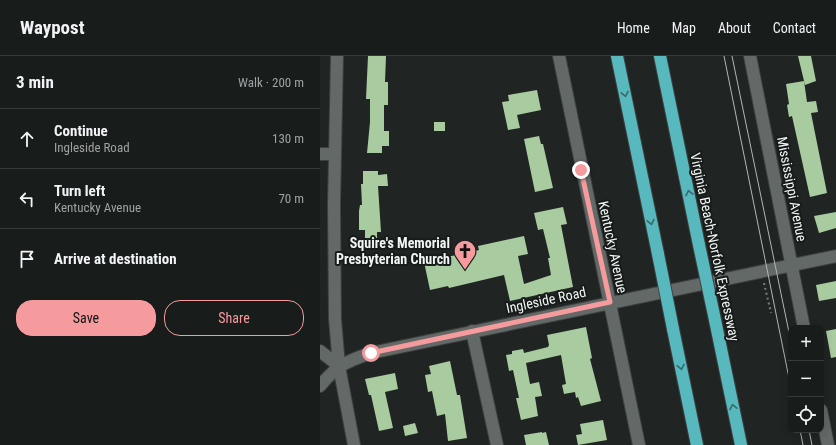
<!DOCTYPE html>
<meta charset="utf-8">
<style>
:root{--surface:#181c1a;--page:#252927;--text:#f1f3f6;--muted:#9fa1a2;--line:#363a39;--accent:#f59b9d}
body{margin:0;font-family:"Roboto Condensed",sans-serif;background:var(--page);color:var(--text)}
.controls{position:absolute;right:12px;bottom:12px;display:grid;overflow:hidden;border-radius:8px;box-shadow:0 2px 10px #0003}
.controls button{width:36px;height:36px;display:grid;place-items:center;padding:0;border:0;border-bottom:1px solid var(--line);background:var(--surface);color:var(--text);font:20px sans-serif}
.stop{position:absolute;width:12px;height:12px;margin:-9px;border:3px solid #f59b9d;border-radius:50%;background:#fff}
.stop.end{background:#f59b9d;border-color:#fff;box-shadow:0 1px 4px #0008}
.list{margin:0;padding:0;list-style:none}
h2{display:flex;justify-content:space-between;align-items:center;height:52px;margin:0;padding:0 16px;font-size:17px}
h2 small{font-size:13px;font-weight:400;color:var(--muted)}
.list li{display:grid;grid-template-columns:26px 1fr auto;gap:12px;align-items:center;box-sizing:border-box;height:60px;padding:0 16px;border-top:1px solid var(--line)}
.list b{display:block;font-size:15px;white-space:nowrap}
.list p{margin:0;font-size:13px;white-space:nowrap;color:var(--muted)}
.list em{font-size:13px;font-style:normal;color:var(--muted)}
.actions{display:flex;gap:8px;padding:12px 16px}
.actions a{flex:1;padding:9px 0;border:1px solid var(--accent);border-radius:16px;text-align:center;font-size:14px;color:var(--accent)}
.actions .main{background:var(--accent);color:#111}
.icon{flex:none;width:22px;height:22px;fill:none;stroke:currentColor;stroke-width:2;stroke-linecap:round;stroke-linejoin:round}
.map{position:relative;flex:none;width:516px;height:389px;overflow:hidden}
header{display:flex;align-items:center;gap:24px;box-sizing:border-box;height:56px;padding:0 20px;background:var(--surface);border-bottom:1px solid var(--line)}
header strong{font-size:19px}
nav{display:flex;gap:22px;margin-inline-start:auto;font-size:14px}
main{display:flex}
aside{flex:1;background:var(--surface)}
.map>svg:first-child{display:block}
.building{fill:#a8cba0}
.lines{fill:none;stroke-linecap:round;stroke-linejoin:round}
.minor-casing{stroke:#3d4140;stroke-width:14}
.motorway-casing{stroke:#3d4140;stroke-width:14}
.path{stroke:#797e7c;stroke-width:2;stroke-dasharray:2 3;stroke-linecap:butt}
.minor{stroke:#636967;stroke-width:12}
.motorway{stroke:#57b8be;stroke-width:12}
.tram{stroke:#b2b6b4;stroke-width:1}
.motorway-bridge-casing{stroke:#3d4140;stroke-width:14;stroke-linecap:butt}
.motorway-bridge{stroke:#57b8be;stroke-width:12}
.oneway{stroke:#376a6c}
.route{stroke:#f59b9d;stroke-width:5}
.labels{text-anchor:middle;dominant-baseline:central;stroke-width:4;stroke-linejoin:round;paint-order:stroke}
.street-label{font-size:14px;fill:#f2f6f4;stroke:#171c1a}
.poi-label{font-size:14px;font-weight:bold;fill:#f2f6f4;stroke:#171c1a;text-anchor:end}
</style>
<header>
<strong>Waypost</strong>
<nav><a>Home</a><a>Map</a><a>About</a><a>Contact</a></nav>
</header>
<main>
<aside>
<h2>3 min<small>Walk · 200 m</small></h2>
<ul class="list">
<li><svg class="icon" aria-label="ahead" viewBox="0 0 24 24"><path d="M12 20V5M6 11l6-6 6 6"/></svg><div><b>Continue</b><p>Ingleside Road</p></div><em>130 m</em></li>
<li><svg class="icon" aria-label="left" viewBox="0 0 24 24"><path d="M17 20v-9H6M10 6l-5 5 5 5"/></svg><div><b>Turn left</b><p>Kentucky Avenue</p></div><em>70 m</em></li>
<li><svg class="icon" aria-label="arrive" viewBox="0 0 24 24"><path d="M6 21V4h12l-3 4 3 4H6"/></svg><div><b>Arrive at destination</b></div></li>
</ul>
<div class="actions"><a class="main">Save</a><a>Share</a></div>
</aside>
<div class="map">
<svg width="516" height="389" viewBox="0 0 516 389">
<rect width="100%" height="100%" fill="#202523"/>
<!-- building -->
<path class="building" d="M48,0H66L65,26H68V49H64V75H69V90H62V97H47L50,66V43H46Z
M478,0H491L496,25L485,29Z
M484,25L487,46L496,45L498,56L491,57L507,137L490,141L472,60L469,61L467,49L469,48L466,28Z
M217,34L221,54L197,59L200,72L188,74L182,46L189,45L188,39Z
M114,66H125V75H114Z
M219,80L221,88H223L233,132L215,136L204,83Z
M43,115H58V119L67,118L68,130H58L61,176H57V184H45V174H39V155L40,149H42L41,128H43Z
M243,151L247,168L241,169L253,231L190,245L184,219L129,232L128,230L110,234L104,206L159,194L158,190L204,180L208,198L198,200L204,228L231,219L228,202H230L223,173L218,174L214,157Z
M516,156V172L499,177L494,160Z
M516,225V242L499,245L496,229Z
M266,271L272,302L270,303L281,345L261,350L258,341L256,342L255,336L244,338L242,329L246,328L241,299L206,307L210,328L219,326L222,340L215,341L218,360L201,364L196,342H199L193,314L189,315L186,299L192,298V295L203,293L204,297L228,291L229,289L227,279Z
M516,273V301L511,302L506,275Z
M130,305L137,339H140L147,382L128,385L125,358L117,360L112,335L108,336L105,319L111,318L109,310Z
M75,317L78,333L65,336L73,372L59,375L51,339H49L45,323Z
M283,364L287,384L258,389L256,379L262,378L260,368Z
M95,367L98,377L85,380L83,370Z
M222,376V377L226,376L229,389H206L204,379Z"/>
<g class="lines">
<!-- minor casing -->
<g class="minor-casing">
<path id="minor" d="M17,0L14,149L15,263L19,310L34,389
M239,0L319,389
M430,0L484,272
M0,98H15
M152,275L177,389
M0,295L19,310
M0,330C16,310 27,305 51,297L516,200
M501,354L508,389"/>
</g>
<!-- motorway casing -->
<g class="motorway-casing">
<path id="motorway" d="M297,0L338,198
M340,0L379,189
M395,264L421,389
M353,273L377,389"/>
</g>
<!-- path -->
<path class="path" d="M444,227L451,257"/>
<!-- minor -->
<use href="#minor" class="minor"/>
<!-- motorway -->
<use href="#motorway" class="motorway"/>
<!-- tram -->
<path class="tram" d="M404,0L471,332
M412,0L471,286
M480,374L483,389
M489,374L492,389"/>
<!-- motorway-bridge casing -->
<g class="motorway-bridge-casing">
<path id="motorway-bridge" d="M379,189L395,264
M338,198L353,273"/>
</g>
<!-- motorway-bridge -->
<use href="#motorway-bridge" class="motorway-bridge"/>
</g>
<!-- one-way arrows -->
<defs><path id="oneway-chevron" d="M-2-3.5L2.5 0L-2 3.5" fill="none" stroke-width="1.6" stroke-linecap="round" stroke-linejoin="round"/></defs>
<g class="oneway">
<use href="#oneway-chevron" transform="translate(305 38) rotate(78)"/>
<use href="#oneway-chevron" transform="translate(369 137) rotate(-102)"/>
<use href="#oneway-chevron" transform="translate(331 166) rotate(78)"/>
<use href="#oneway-chevron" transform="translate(361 311) rotate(79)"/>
<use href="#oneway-chevron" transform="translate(413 351) rotate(-102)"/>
</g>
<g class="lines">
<!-- route -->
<path class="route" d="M51,297L290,246L261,114"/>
</g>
<!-- icons -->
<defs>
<g id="church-pin" transform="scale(1.15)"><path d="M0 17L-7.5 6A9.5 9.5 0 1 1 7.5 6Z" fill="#f59b9d" stroke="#171c1a"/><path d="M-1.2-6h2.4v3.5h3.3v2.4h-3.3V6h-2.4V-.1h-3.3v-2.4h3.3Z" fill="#111"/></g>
</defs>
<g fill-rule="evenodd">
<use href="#church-pin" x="145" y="195"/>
</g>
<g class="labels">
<!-- street labels -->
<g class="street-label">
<text transform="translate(472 133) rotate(79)">Mississippi Avenue</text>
<text transform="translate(293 191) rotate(78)">Kentucky Avenue</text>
<text transform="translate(395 191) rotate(78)">Virginia Beach-Norfolk Expressway</text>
<text transform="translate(226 244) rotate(-12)">Ingleside Road</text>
</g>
<!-- poi labels -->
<g class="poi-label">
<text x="130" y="187">Squire's Memorial<tspan x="130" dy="16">Presbyterian Church</tspan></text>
</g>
</g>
</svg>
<div class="controls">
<button>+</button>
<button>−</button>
<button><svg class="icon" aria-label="locate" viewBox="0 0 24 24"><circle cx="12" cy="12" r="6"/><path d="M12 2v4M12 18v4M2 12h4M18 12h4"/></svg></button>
</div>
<div class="stop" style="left:51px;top:297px"></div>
<div class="stop end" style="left:261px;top:114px"></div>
</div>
</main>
